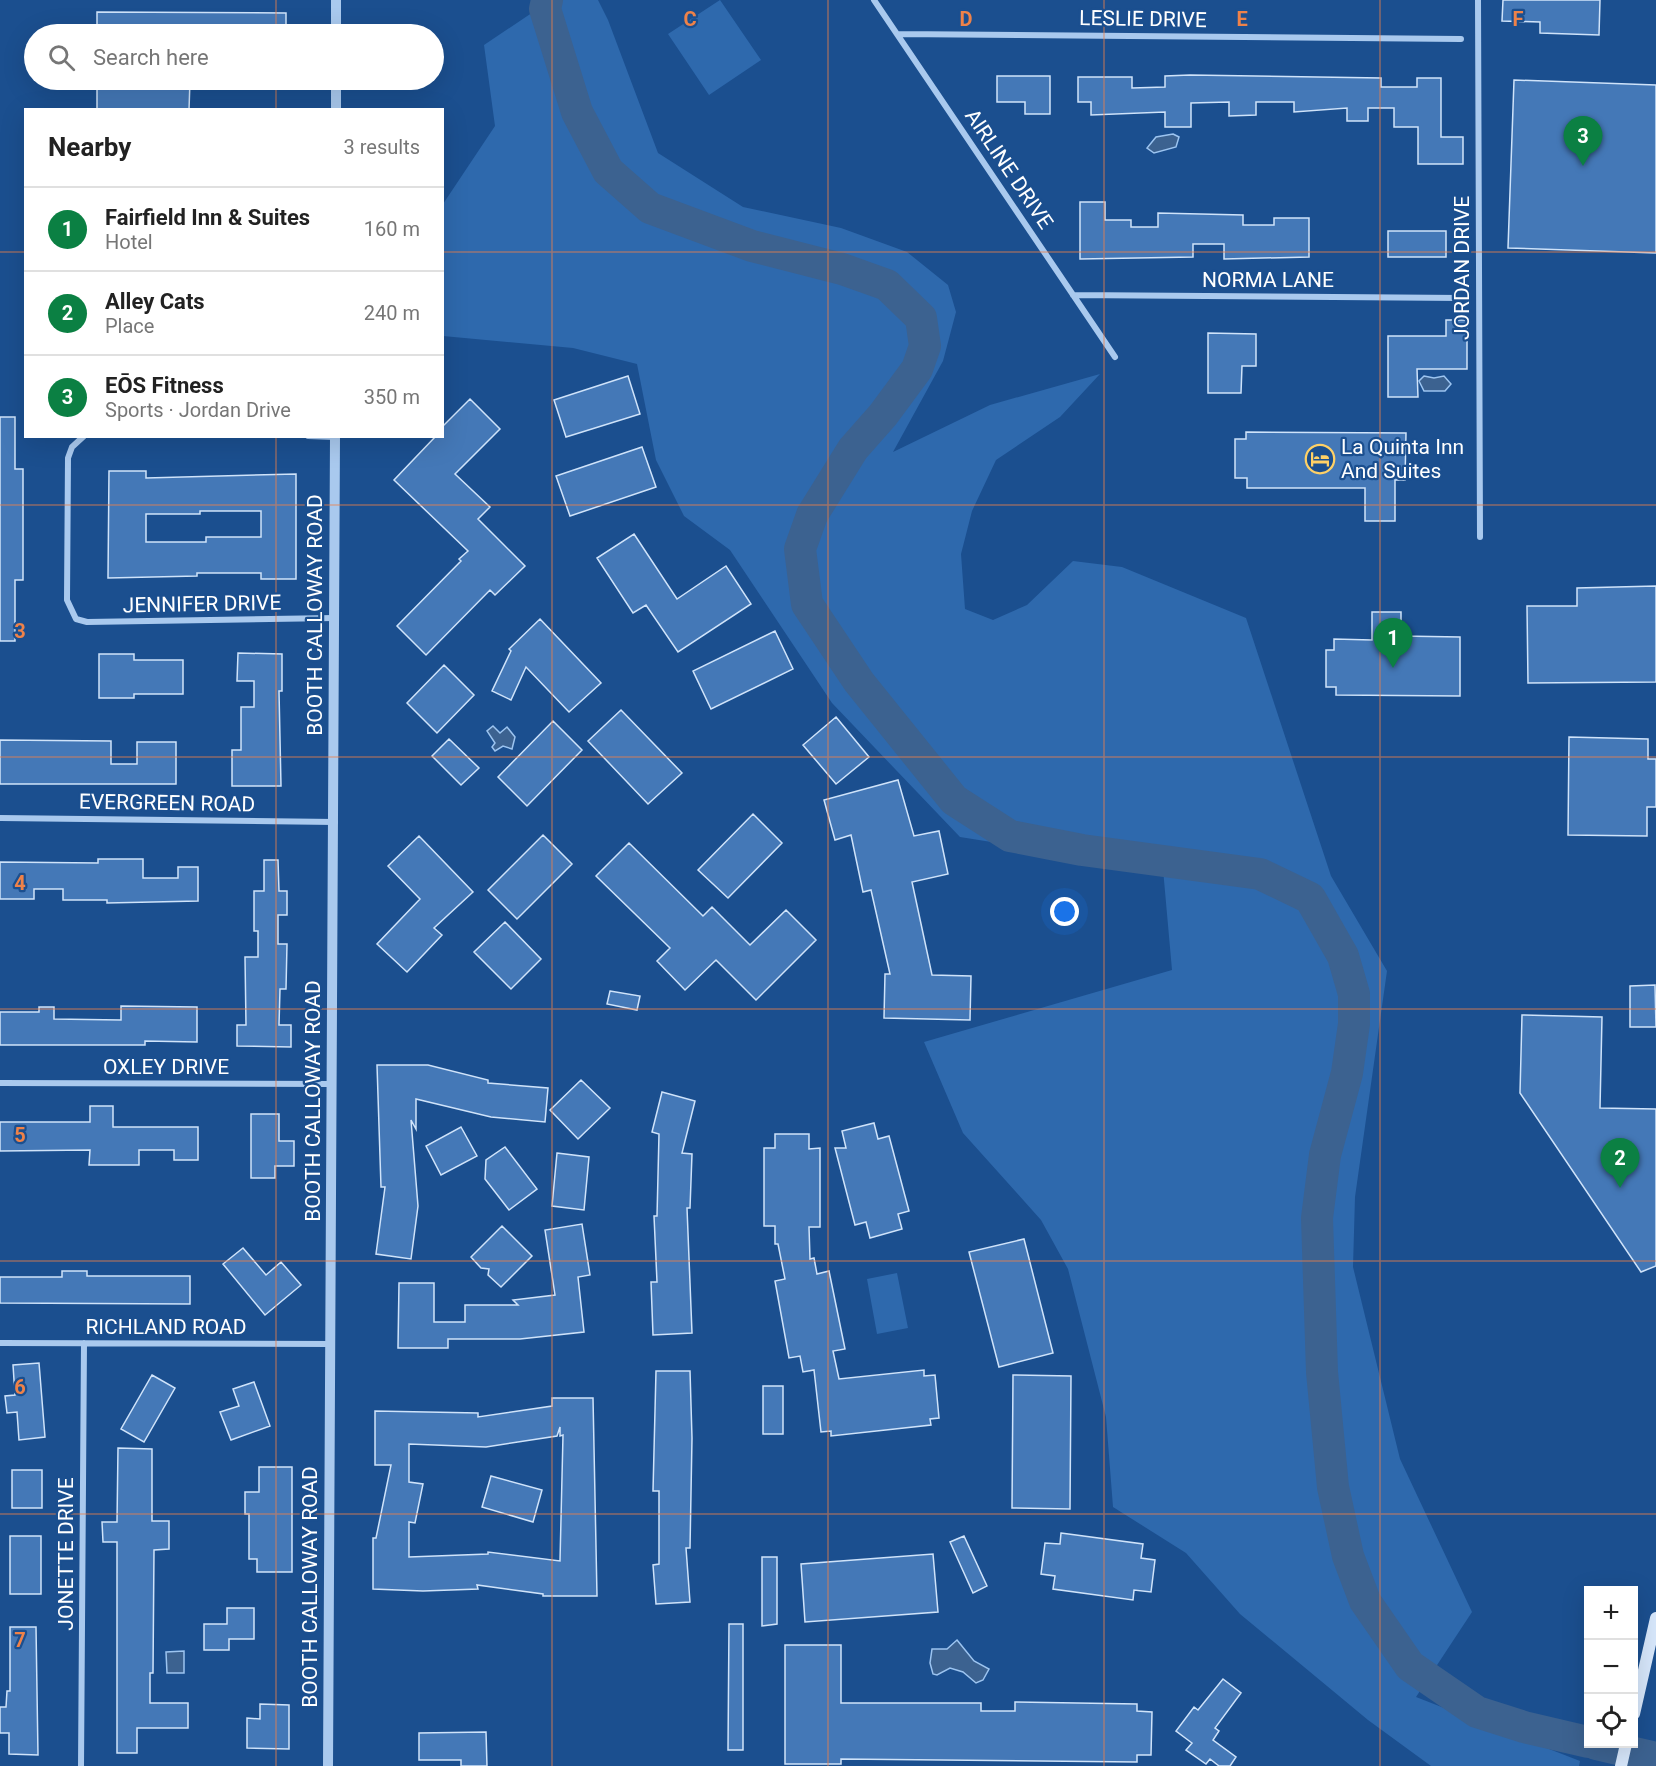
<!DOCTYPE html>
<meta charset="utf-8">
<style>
:root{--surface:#fff;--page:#f2f2f2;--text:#222;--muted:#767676;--line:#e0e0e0;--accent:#0b8043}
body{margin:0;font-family:Roboto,sans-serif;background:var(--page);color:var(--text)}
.controls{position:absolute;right:18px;bottom:18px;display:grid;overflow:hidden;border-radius:0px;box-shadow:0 6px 24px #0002}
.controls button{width:54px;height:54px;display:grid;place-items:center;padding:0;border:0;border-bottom:2px solid var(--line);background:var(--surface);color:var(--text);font:30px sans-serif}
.you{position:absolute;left:1065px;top:912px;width:21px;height:21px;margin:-15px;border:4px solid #fff;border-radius:50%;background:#1a73e8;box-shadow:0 0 0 9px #1a73e833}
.badge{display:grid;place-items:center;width:39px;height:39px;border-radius:50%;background:var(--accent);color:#fff;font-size:20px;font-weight:700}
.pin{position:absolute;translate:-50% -50px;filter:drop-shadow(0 2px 3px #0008)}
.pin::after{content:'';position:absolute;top:32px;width:21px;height:18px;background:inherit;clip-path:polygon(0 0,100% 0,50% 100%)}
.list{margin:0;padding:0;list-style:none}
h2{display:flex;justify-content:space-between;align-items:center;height:78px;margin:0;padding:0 24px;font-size:26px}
h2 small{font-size:20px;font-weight:400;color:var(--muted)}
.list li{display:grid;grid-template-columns:39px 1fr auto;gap:18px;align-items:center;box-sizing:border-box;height:84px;padding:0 24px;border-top:2px solid var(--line)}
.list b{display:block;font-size:22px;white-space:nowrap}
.list p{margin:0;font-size:20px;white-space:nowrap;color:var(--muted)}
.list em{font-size:20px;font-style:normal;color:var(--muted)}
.icon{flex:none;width:33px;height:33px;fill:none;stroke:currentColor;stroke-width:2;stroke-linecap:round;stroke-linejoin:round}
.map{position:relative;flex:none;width:1656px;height:1766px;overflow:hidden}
.search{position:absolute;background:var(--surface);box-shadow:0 6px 24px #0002;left:24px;top:24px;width:420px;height:66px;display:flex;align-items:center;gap:15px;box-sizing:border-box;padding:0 21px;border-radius:33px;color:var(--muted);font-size:22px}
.panel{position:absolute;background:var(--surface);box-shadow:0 6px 24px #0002;left:24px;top:108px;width:420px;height:330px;border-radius:0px}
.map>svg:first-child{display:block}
.green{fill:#2e69ad}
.water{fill:#3c6290;stroke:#9cc4f0;stroke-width:1.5}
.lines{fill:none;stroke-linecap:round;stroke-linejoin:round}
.river{stroke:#3c6290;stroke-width:32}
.building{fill:#4478b7;stroke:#cfe3fa;stroke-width:1.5;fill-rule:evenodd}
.minor{stroke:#a9c9ee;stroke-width:6}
.tertiary{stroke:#a9c9ee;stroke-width:10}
.secondary{stroke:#d6e6fa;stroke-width:12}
.grid{fill:none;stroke:#ee8249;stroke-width:1.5;stroke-opacity:0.55}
.labels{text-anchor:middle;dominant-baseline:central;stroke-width:4.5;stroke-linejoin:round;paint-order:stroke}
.street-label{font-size:21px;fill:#fff;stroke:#1b4f8f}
.poi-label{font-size:21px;fill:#fff;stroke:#1b4f8f;text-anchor:start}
.grid-label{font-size:20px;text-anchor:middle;font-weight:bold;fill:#ee8249;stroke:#1b4f8f;stroke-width:4.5;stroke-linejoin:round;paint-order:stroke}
</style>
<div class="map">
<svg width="1656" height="1766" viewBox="0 0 1656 1766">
<rect width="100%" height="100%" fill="#1b4f8f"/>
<!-- green -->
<path class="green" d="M551,0H598L608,20L658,153L743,207L841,228L907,252L948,285L956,312L943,361L893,452L990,405L1100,374L1060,417L996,460L972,511L961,554L965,609L993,620L1027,605L1073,561L1122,567L1246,618L1331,876L1387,971L1355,1197L1353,1267L1400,1459L1472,1612L1416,1697L1580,1761L1579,1766H1431L1368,1720L1240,1614L1186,1553L1113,1507L1106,1417L1068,1269L1041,1220L963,1133L924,1042L1172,970L1163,869L960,837L832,703L730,550L684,516L656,460L637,364L573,348L443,336V204L495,126L484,45Z
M720,0L761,60L709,95L668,34Z
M897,1273L908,1328L877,1334L867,1279Z"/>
<!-- water -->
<path class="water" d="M1173,134L1179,137L1176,147L1154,153L1147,148L1156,137Z
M1424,376L1434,378L1444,376L1451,384L1445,391H1424L1419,381Z
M493,726L500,733L507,727L515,737L512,749L503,746L495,751L492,747L495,743L487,731Z
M957,1640L974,1661L989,1669L983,1680L976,1683L963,1672L950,1668L937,1675L933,1674L930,1663L932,1649H947Z
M184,1651V1673H167L166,1652Z"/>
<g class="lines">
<!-- river -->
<path class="river" d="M547,0L545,9L577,112L608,171L650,208L752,246L842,269L887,285L921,318L925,346L917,369L883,415L853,449L812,515L800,549L807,604L859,682L954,800L1010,836L1082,850L1260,874L1310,898L1343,956L1354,994V1024L1347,1073L1325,1155L1317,1218L1322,1372L1333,1487L1348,1556L1365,1601L1410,1666L1477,1712L1524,1727L1588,1742
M1596,1744L1656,1758"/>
</g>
<!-- building -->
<path class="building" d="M1503,0H1600L1599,35L1540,33V22L1502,21Z
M97,12L286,13V34H97Z
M1190,75L1381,78V87H1417V78H1441V137H1463V164H1418V127H1394V108H1368V121H1347V108L1294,112V102H1256V115L1229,116V102L1191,103V127H1165V112L1091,115V102H1078V77H1132V88L1165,87V76Z
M997,76H1050V114H1025V102H997Z
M97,80H190L189,110H97Z
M1514,80L1656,85V253L1508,248Z
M1080,202H1105V220H1131V227H1158V213L1243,215V225H1274V218H1309V257L1224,259V244H1193V257L1080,259Z
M1388,231H1446V257H1388Z
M1446,320H1467V369H1417L1418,397H1388V336H1446Z
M1208,333L1256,334V366H1242L1241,393H1208Z
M628,376L640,414L566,437L554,400Z
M470,399L500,429L455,474L490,507L478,519L525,566L495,595L490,590L426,655L397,626L461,561L459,559L468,551L394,480L436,436H442V427Z
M0,417H15V469H23V580H15V641H0Z
M1246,432L1406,433L1405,480H1395V521H1365V488H1247V478H1235V439H1246Z
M642,447L656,487L570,516L556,476Z
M109,471H146V478L296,474V579H261V573H197V576L108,578ZM200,511H261V537H206V542H146V514H200Z
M634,534L677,599L726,566L751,604L678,652L646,605L633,613L597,558Z
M1656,586V682L1528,683L1527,606H1577V588Z
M1372,612H1401V636L1460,637V696L1336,695V687H1326V650H1334V639L1372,640Z
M540,619L601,683L569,712L526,667L511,700L492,691L511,651L509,649Z
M775,631L793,669L711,709L693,671Z
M238,653L282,654V691H279L281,786H232V750H241V707H254V681H237Z
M99,654H134V660H183V694H134V698H99Z
M444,665L474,695L437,733L407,703Z
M621,710L682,773L648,804L588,741Z
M836,717L869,757L836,784L803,745Z
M553,721L582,750L527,806L498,777Z
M1569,737L1648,739V759H1656V807H1647V836L1568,835Z
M449,739L479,768L461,785L432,756Z
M0,740L111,741V764H137V742H176V784H0Z
M898,780L914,836L939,831L948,874L912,882L932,975L971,976L970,1020L884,1018L885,974H890L871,890L863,892L851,835L835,840L824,800Z
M753,814L782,843L728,898L698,870Z
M543,835L572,864L517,919L488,890Z
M419,836L473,892L434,928L442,935L407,972L377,944L420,899L388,866Z
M629,843L703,916L712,907L750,945L786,910L816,940L756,1000L716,960L685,990L657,961L670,948L596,876Z
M98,859H143V878H178V867H198V901L107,903V900H63V889H34V899H0V862L98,863Z
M264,860H278L279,891H287V915H278V944H287L286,989H280L279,1025H291V1047L237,1046V1025H246L245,957H258V931H254V891H264Z
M505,922L541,959L511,989L474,952Z
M1655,985L1656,1027H1630V986Z
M610,991L640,996L637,1010L607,1004Z
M121,1006L197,1007V1042L145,1041V1045H0V1012H39V1007H54V1019L121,1020Z
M1522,1015L1602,1017L1600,1108L1656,1109V1266L1641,1272L1520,1093Z
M377,1065H428L488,1080V1083L548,1088L545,1122L491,1117L416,1099V1129L411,1120L418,1206L411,1259L376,1254L385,1187H381Z
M581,1080L610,1108L578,1139L550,1110Z
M662,1092L695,1101L682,1153L692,1154L690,1208H687L692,1333L653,1335L651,1282H657L654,1216H657L659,1134L652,1132Z
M90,1106H113V1127H198V1160H174V1150H139V1165H89L90,1150L0,1151V1122H90Z
M251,1114H279V1141H294V1166H275V1178H251Z
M874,1123L878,1139L889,1136L909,1211L898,1214L902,1229L870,1238L866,1222L855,1225L835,1148H846L842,1131Z
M461,1127L477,1156L441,1175L426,1146Z
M775,1134H809V1149L820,1148V1227H809L810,1259L814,1258L817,1274L829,1271L845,1349L833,1351L839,1379L924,1370V1376L935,1375L939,1418L930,1419L931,1425L831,1436V1431L821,1432L814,1370L803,1372L800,1356L789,1358L775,1281L785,1279L778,1244H775V1226H764V1148H775Z
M505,1147L537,1189L509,1210L485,1179L486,1160Z
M557,1153L589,1157L584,1210L552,1206Z
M582,1224L590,1275L578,1277L584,1332L520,1339H448V1348H398L399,1283H434V1322H465V1305H518L513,1300L555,1295L545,1230Z
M502,1226L532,1256L501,1287L488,1275L489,1269L481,1268L471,1257Z
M1024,1239L1053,1353L999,1367L969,1252Z
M243,1248L266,1275L281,1262L301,1285L265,1315L223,1264Z
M62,1271H87V1276H190V1304L0,1303V1277H62Z
M39,1363L45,1437L19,1440L17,1412L7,1413L5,1396L15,1395L13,1365Z
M656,1371H690L692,1438L690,1548H686L690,1602L656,1604L653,1565L659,1564V1491H653Z
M152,1375L175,1388L144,1442L121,1429Z
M1013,1375L1071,1376L1070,1509L1012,1508Z
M254,1382L270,1426L231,1440L220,1412L239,1406L233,1389Z
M763,1386H783V1434H763Z
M552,1398H593L597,1596H543V1594L477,1585L478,1589L423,1591L373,1589V1538H376L391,1465H375V1411L478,1413V1417L552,1406ZM560,1427V1436L563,1435L560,1561L488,1552V1554L409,1557V1522L415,1523L423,1484L409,1482V1444L486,1447L557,1436Z
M118,1448L152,1449V1521H169V1549L154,1550L153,1673H150V1703H188V1728H137V1753H117V1542H103L102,1522H117Z
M259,1467H292V1572H257V1559H249V1514H245V1492H259Z
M12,1470H42V1508H12Z
M491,1476L542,1490L533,1522L482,1507Z
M1061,1533L1143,1544L1141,1558L1155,1560L1151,1592L1134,1590L1133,1600L1053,1589L1055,1576L1041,1574L1045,1543L1060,1544Z
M10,1536H41V1594H10Z
M964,1536L987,1586L973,1593L950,1542Z
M933,1554L938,1612L805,1622L801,1564Z
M762,1557H777V1624L762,1626Z
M227,1608H254V1639H229V1650H204V1624H227Z
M729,1624H743V1750H728Z
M10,1627H36L38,1755L9,1754V1733H0V1707H6L7,1691H10Z
M785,1645H841V1703H981V1711H1015V1702L1137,1704V1711L1152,1712L1151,1755H1137V1762L841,1759V1764H785Z
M1223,1679L1241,1693L1215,1728L1219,1731L1213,1740L1236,1757L1230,1766H1219L1210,1759L1206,1764L1186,1750L1192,1743L1176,1731L1194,1707L1198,1710Z
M260,1704L289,1705V1749L247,1748V1718L260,1719Z
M486,1732L487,1766H461V1760H419V1733Z"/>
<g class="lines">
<!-- minor -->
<path class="minor" d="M874,0L1115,357
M1478,0L1480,537
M897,34L1461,39
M1073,295L1462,298
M84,436L72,447L68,458L67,600L76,619L87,622L334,618
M308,436L335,437
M0,818L335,822
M0,1083L332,1084
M0,1343L331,1344
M81,1766L84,1343"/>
<!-- tertiary -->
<path class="tertiary" d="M336,34V0
M336,110V80
M328,1766L335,436"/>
<!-- secondary -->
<path class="secondary" d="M1634,1714L1656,1618
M1621,1766L1626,1744"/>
</g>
<!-- grid -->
<path class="grid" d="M276,0V34M552,0V1766M828,0V1766M1104,0V1766M1380,0V1766M276,80V110M0,252H26M442,252H1656M276,436V1766M0,505H1656M0,757H1656M0,1009H1656M0,1261H1656M0,1514H1656"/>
<!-- icons -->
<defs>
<g id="hotel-ring" transform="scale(1.5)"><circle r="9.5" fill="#1b4f8f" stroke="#ffd166" stroke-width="1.5"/><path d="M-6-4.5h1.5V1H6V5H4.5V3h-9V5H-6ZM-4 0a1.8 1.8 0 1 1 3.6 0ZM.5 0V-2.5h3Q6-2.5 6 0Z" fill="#ffd166"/></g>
</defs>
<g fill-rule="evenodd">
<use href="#hotel-ring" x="1320" y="459"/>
</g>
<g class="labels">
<!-- street labels -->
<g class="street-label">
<text transform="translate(1143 19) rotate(1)">LESLIE DRIVE</text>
<text transform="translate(1009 169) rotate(56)">AIRLINE DRIVE</text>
<text transform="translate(1462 268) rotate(-90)">JORDAN DRIVE</text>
<text x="1268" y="280">NORMA LANE</text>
<text transform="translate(202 604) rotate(-1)">JENNIFER DRIVE</text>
<text transform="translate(315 615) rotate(-90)">BOOTH CALLOWAY ROAD</text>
<text transform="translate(167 803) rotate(1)">EVERGREEN ROAD</text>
<text x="166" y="1067">OXLEY DRIVE</text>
<text transform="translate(313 1101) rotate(-90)">BOOTH CALLOWAY ROAD</text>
<text x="166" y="1327">RICHLAND ROAD</text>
<text transform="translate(66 1554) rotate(-90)">JONETTE DRIVE</text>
<text transform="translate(310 1587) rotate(-90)">BOOTH CALLOWAY ROAD</text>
</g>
<!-- poi labels -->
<g class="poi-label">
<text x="1341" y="447">La Quinta Inn<tspan x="1341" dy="24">And Suites</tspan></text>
</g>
</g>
<g class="grid-label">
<text x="690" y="26">C</text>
<text x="966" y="26">D</text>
<text x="1242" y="26">E</text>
<text x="1518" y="26">F</text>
<text x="20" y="638">3</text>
<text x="20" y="890">4</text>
<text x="20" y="1142">5</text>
<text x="20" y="1394">6</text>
<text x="20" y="1647">7</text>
</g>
</svg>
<div class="controls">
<button>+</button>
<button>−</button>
<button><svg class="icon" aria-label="locate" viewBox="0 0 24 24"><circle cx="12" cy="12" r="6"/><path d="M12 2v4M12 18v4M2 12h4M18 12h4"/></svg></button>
</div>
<div class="you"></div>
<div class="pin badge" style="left:1393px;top:668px">1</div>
<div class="pin badge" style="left:1620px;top:1188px">2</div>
<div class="pin badge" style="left:1583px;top:166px">3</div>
<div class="search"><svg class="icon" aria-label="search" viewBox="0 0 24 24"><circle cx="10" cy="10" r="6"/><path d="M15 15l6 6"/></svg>Search here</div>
<section class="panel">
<h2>Nearby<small>3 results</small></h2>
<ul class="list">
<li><span class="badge">1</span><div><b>Fairfield Inn &amp; Suites</b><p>Hotel</p></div><em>160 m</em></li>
<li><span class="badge">2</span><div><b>Alley Cats</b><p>Place</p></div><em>240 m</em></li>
<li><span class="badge">3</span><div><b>EŌS Fitness</b><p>Sports · Jordan Drive</p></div><em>350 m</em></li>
</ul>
</section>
</div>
